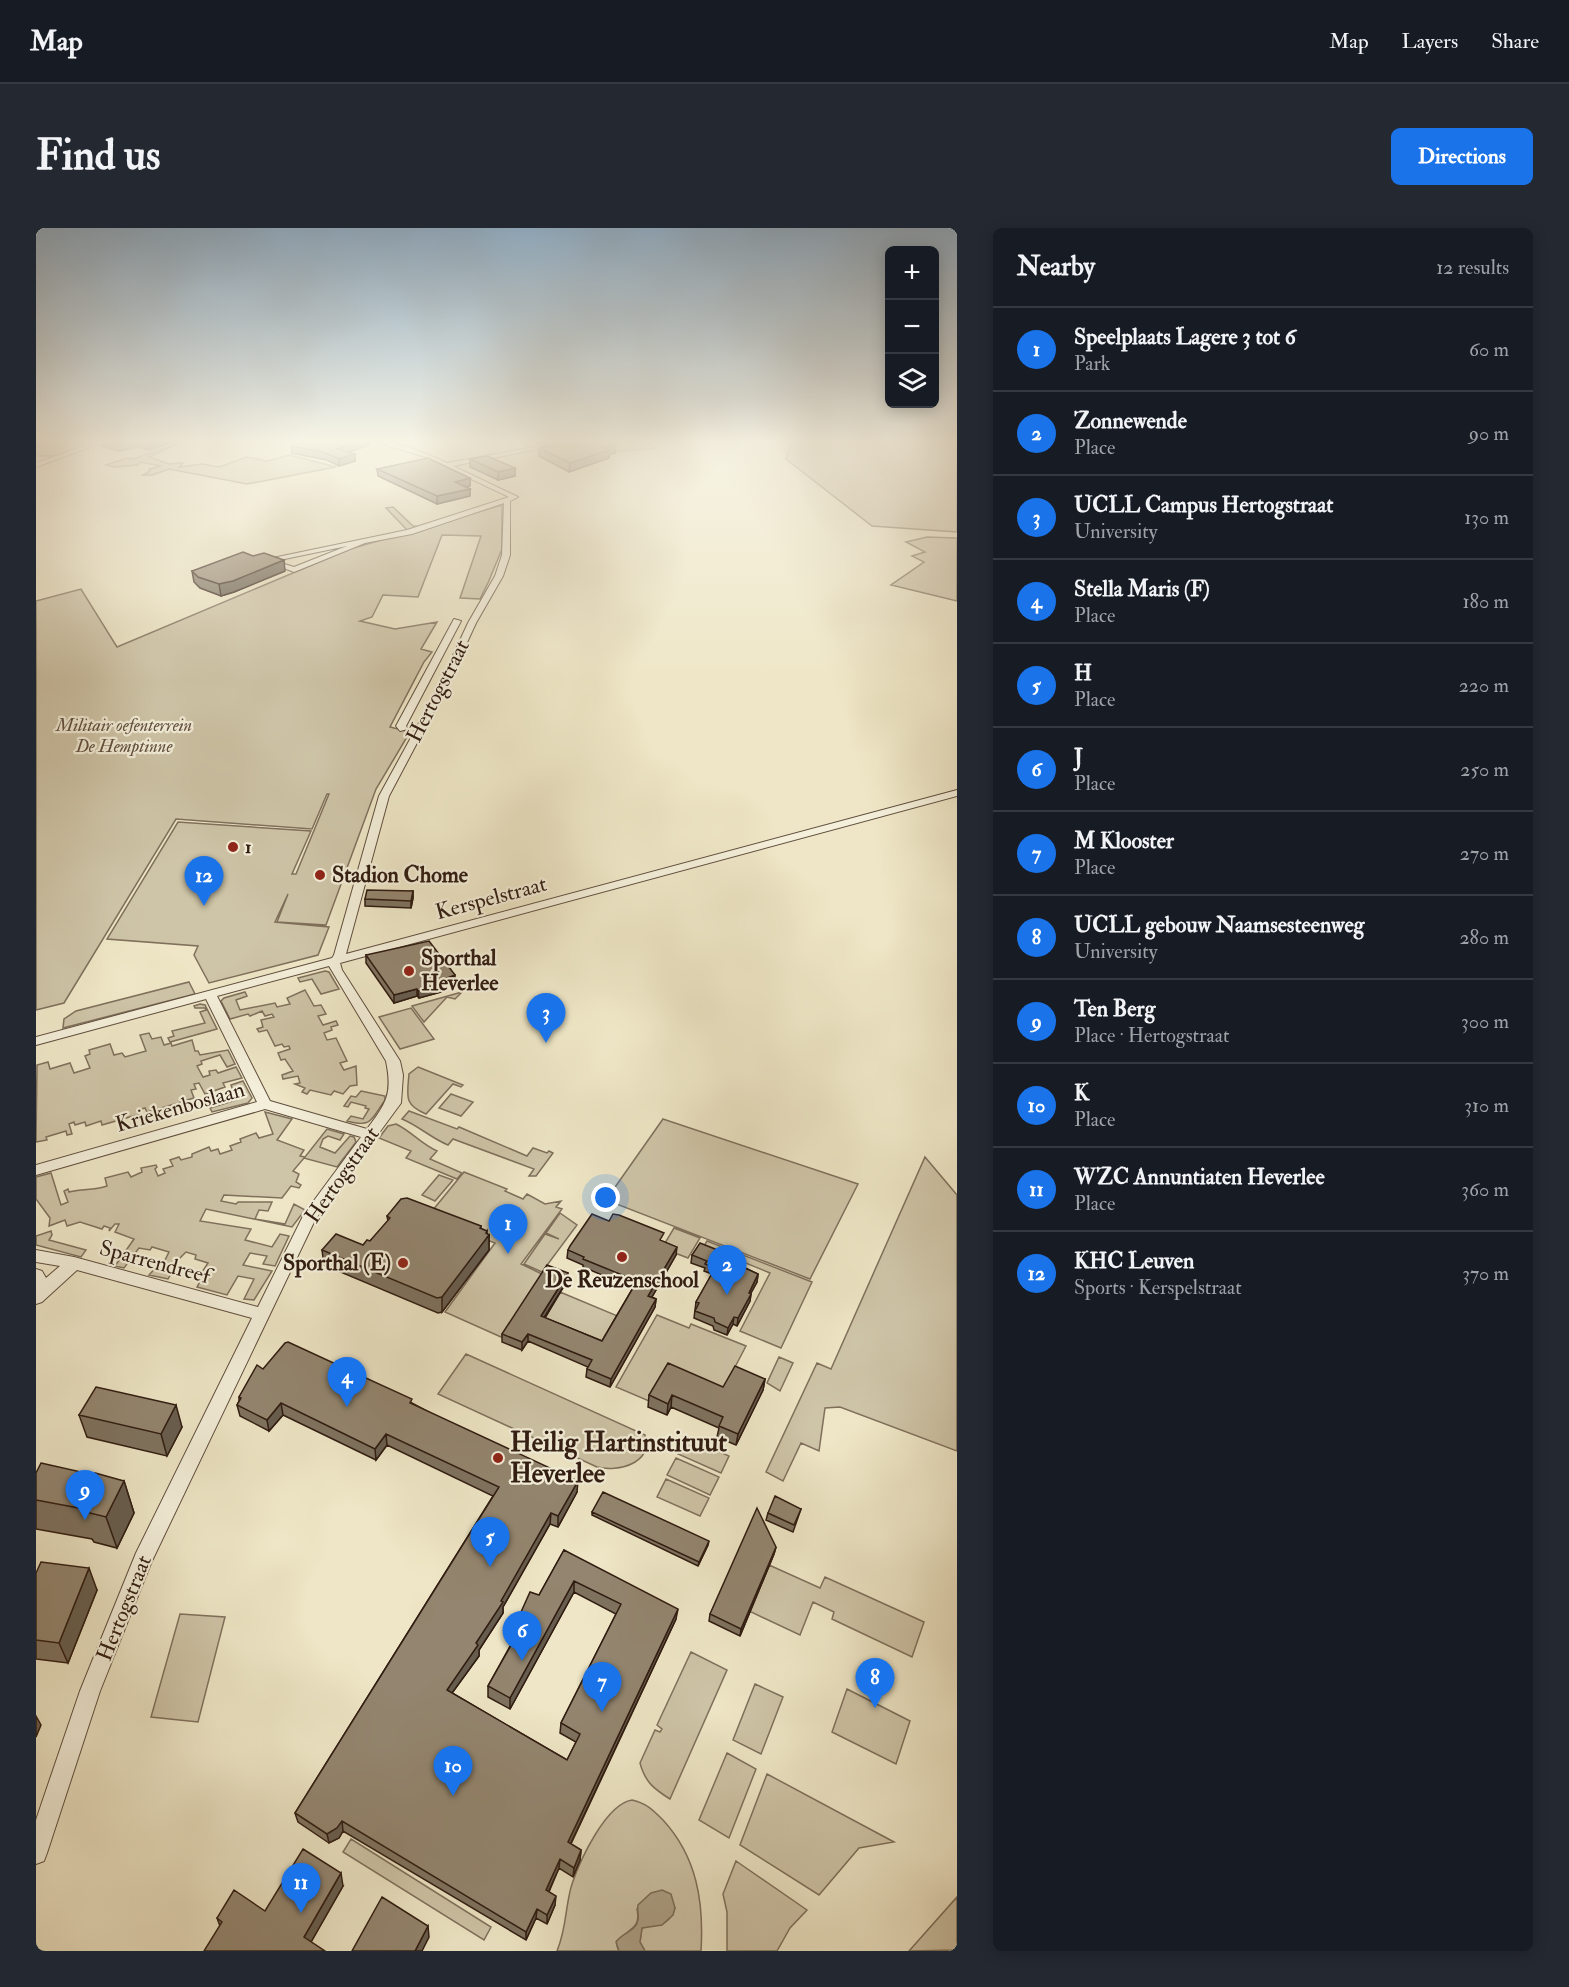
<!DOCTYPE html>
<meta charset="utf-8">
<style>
:root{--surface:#171b24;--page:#242831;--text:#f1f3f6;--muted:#9ea1a6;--line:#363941;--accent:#1a73e8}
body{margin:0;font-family:"IM FELL Double Pica",serif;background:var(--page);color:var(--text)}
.controls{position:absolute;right:18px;top:18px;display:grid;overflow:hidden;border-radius:9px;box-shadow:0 3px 15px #0003}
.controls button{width:54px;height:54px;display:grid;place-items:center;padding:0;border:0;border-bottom:2px solid var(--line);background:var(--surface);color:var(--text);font:30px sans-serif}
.you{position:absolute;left:570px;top:970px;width:21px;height:21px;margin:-15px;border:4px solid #fff;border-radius:50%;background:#1a73e8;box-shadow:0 0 0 9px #1a73e833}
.badge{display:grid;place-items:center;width:39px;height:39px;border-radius:50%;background:var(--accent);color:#fff;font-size:20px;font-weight:700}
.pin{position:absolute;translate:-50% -50px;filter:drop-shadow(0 2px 3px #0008)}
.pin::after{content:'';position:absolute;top:32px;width:21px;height:18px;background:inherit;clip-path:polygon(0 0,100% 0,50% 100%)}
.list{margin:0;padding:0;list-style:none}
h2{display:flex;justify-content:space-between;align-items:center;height:78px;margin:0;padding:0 24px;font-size:26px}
h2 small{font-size:20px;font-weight:400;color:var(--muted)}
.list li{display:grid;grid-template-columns:39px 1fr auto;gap:18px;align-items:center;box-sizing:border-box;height:84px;padding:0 24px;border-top:2px solid var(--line)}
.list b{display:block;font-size:22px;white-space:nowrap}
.list p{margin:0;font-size:20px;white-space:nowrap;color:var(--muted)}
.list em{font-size:20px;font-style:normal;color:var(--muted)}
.icon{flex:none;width:33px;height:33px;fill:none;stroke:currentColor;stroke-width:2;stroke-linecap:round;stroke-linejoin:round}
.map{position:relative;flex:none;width:921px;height:1723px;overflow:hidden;border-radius:9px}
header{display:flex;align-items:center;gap:36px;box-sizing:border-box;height:84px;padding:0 30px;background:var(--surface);border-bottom:2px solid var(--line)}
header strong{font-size:28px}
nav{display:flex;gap:33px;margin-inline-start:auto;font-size:21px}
.intro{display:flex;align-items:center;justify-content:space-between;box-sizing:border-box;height:144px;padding:0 36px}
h1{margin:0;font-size:42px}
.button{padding:15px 27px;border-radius:9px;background:var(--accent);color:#fff;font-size:21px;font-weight:700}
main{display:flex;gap:36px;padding:0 36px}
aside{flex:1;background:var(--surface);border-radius:9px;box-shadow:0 3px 15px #0003}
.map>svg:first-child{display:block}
.green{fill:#cec4a7;stroke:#7f705c;stroke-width:1.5}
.water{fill:#ada188;stroke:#7b6c58;stroke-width:1.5}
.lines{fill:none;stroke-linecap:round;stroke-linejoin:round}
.minor-casing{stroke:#604e3e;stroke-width:2}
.highway-casing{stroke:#301c11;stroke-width:2}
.minor{fill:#f4efda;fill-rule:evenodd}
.highway{fill:#eee6c6;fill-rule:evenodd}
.wall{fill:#7e725f;stroke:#301c11;stroke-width:1.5}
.shaded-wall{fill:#675d4e;stroke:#301c11;stroke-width:1.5}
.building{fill:#93856f;stroke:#301c11;stroke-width:1.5}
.poi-dot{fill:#8f2418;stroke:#f4efda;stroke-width:2}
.labels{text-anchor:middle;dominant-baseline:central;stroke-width:4.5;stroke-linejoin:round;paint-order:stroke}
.far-park-label{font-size:18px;font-style:italic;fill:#5f4e3e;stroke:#f4efda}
.far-poi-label{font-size:18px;font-weight:bold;fill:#301c11;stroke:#f4efda;text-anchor:start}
.street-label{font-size:22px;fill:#301c11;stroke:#f4efda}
.poi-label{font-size:22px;font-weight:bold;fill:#301c11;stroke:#f4efda;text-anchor:start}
.near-poi-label{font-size:27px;font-weight:bold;fill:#301c11;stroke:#f4efda;text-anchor:start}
</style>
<header>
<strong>Map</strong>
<nav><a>Map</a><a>Layers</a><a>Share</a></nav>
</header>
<div class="intro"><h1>Find us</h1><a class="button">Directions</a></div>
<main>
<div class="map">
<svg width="921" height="1723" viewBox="0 0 921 1723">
<rect width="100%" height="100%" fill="#eee6c6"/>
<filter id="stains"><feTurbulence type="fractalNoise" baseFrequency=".00333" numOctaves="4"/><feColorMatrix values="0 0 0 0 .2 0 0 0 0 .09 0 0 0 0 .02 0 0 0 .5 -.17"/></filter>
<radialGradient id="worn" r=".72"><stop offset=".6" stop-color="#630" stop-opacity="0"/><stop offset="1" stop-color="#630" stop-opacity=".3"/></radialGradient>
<!-- green -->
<path class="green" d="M0,212L62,215L23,228H0Z
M595,212H607L620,220L577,224L563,217Z
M756,212H908L921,216V304L836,298L750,231Z
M146,214L113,229L133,236L147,235L143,239L166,236L183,239L211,229L231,233L254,227L300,239L211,256L133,241L116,247H107L114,243L113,241L125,238L104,234L102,237L78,239L70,237L91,230L98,231Z
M466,277V321L452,355L444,371L424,370L445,308L406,307L382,369L347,367L336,389L324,393L359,401L401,394L385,421L396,424L388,434L354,499L374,504L340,561L290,697L241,694L252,666L239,694L293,699L282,727L173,755L158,727L162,718L71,711L142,594L275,603L256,646H260L293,566H291L276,601L140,591L28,775L0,782V373L45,361L81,419L314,321L373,304L350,280L357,279L377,298L391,299Z
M891,309L921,310V373L855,357L888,334L876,328L889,324L870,314Z
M289,743L293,744L303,761L285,766L276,751L264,754L262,750Z
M153,754L159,766L27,800L28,791L40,783Z
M269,762L278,778L285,777L290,786L282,788L287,797L300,793L302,797L295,799L296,802L288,805L291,812L300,810L311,833L304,835L308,842L320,838L321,857L314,858L307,866L298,863L295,867L274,862L271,866L266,864L269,860L259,856L264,855L262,848L247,851L246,847L257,843L249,831L245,832L242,825L254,821L253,818L248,819L246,816L239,818L231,802L223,804L221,801L227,799L225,792L238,789L236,786L229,788L226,783L214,788L212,786L194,791L185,773L188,770L209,764L211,768L200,772L204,782L239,775L241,779L254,776L251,770Z
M426,764L419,771L411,769L388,794L376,778Z
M164,776L169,777L181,801L134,814L132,810L138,808L136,803L169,795L164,784L170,782L169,780H159L158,778Z
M375,780L398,811L364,821L343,789Z
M113,805L116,811L125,809L128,817L135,815L136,818L156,812L159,823H162L164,827L192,822L199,836L191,839L184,827L165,833L166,836L161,838L167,849L174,847L173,843L180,842L182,845L200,839L206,850L187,855L189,859L169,866L163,855L158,856L160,861L155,862L158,870L151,872L154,878L148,880L145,874C133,878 124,880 111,884L109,880L102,882L104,886L66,897L65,893L50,898L49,894L39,897L38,894L33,896L36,906L31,907L30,903L10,909L11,912L0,914L1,837L12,834L14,841L34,835L38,845L54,840L49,828L54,826L53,822L74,816L78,827L86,825L89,829L110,823L104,807Z
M382,839L427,857L425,859L417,856L390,886C368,877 371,869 373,846Z
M207,853L216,870L212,875L176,884L174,880L200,872L195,857Z
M325,863L349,868V872C335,892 336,900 311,893L315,888L327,891L333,881L329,880L330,878L315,874L312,879L308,878L315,868L320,869Z
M415,866L437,874L425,888L403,880Z
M373,883L421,901L423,899L491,928L497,920L511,925L513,923L517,925L500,948H493L498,941L417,911L412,917C395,910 383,898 366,891Z
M229,884L256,891L241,912L268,922L264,928L269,929L291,901L308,906L304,912L292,908L287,911L284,919L299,925L314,908L318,909L320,914L301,939L268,930L257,943L263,946L260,954L265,957L263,960L255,958L246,970L188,967L185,973L200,976L202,974H236L232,983L223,982L219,991L249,996L258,976L269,982L256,999L170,981L164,993L215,1001L209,1012L236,1019L244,1006L253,1008L239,1038L227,1036L231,1028L214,1025L207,1037L236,1043L218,1072L208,1071L218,1051L202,1048L191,1067L161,1059L167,1048L164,1047L172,1035L159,1031L160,1027L150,1024L144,1030L132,1051L113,1047L124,1035L127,1036L133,1024L116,1019L114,1022L103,1020L88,1040L79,1038L98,1011L79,1004L83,996H79L73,1003L74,1000L68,998L66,1001L44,994L31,998L29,992L13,998L14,990L0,971V949L15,945L25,977L32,974L28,963L32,961L33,964C48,960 56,963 71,958L69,950L92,944L95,949L106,944L105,940L120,937L121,939L119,941L122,948L129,945L127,941L137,938L134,932L143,929L145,932L156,929V926L173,919L175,923L182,921L184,926L196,922L194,918L205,914L204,911L220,905L223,910L237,906Z
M627,891L822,956L774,1051L570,972Z
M360,896C375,903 385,916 401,923L394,931L426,945L421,951L370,930L375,923L343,910L352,898Z
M889,929L921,967V1223L804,1179L789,1180L783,1223L765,1215L747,1253L730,1244L781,1135L795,1141Z
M428,944L471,961L469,963L487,971L491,966L509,976L525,973L520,979L526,981L485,1036L508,1047L465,1109L409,1084L459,1015L392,988Z
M403,947L417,952L399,973L386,967Z
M524,985L541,997L506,1044L488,1036L509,1006L523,1011L510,1005Z
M638,1000L664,1010L652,1030L626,1020Z
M15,1003L16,1007L13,1012L50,1022L45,1029L0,1017V1008Z
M671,1013L776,1054L745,1120L704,1103L734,1045L668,1018Z
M524,1064L584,1089L566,1121L505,1096Z
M621,1087L653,1100L655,1096L710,1118L687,1162L613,1173L580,1159Z
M430,1126L609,1207C617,1236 582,1244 561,1239L402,1166Z
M743,1129L757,1135L744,1163L731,1155Z
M651,1209L693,1228L685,1245L642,1226Z
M640,1230L683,1249L674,1267L631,1247Z
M630,1251L673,1270L664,1288L621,1269Z
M733,1337L784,1360L789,1349L888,1394L876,1429L796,1391L798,1384L777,1374L764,1407L713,1383Z
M144,1386L189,1389L162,1494L115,1489Z
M655,1424L691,1442L634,1571C618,1561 609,1554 604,1535L619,1502L624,1504L626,1501L621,1497Z
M719,1456L747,1469L725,1526L697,1512Z
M811,1461L874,1493L860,1536L796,1504Z
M691,1525L720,1541L693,1610L663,1592Z
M731,1546L858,1614L823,1620L783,1667L704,1617Z
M596,1572C610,1575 617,1582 627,1592C661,1629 668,1674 665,1723H609L604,1714L606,1700C622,1695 632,1700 639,1680L601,1681C606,1704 588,1699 581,1718L583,1723H521C531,1699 529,1678 536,1656C544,1632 570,1576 596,1572Z
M315,1611L455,1699L448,1712L307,1624Z
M700,1633L771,1682L754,1700L741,1723H691V1684L687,1666Z
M921,1669V1722L873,1723Z"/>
<!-- water -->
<path class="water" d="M626,1662L635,1666L639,1680L637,1687L626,1697L606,1700L604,1714L609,1723H583L580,1714C586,1705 600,1703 602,1692C603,1687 601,1682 602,1677L615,1665Z"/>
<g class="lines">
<!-- minor casing -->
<g class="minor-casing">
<path id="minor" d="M65,212H74L0,239V235Z
M333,212C358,212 388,224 411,235L536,212H548L417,238L482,269L474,273V327L467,348L440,395L409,462L353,568L310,726L921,562V568L304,735L306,742L364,833L367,847L365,875L279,992L116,1333L64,1463L11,1625L8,1633L0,1636V1592L44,1463L100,1325L216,1090L41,1042L6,1074L0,1076V1041L6,1043L10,1050L24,1038L0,1034V1022L38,1029L222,1079L268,986L325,909L229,881L0,947V937L221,874L170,771L0,817V809L296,730L298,727L343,568L401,462L432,395L459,348L466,327L468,275L376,306L329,315L258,344L227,332L371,302L473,269L389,229ZM311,318L258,339L239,333ZM293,738L350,833C357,867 350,875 331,901L234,873L181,768Z
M418,391L425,393L370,498L372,501L364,503L360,498Z"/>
</g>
<!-- highway casing -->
<g class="highway-casing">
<path id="highway" d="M909,212H921V217L910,214Z"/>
</g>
<!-- minor -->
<use href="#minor" class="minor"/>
<!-- highway -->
<use href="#highway" class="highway"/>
</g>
<!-- wall -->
<path class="wall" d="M65,212H132L133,215L114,222L102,219L83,223L66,219Z
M497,212H570L579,217V225L573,226V230L533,244L503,228V220L510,218V215L512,214L503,216Z
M333,217L313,224L319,233L303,238L291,232L256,225L255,218Z
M434,231L479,240V248L462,252L434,239Z
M341,241L434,250V258L430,259L434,261V268L401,276L342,248Z
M156,343H249L198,364L185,368L164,360L158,354Z
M377,663V670L375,680L329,678V671Z
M330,727L419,754L405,759V764L383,770L381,768L358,775L330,735Z
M351,988L445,998V1001L453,1007V1022L406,1084L402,1085L288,1037L286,1022L327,1017L334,1013L352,993Z
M627,1014L640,1027L616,1069L620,1071L619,1079L574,1159L550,1149L551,1141L552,1139L492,1113L486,1122L466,1114V1106L531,1053L509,1090L566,1113L597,1060L547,1039V1037L531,1030L532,1022Z
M656,1027L688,1030L722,1046L721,1054L715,1065L714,1073L701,1098L697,1096L691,1107L678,1102L677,1098L658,1090L660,1074L676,1046L668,1043L669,1040L655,1035Z
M304,1138L324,1147L541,1264L522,1299L514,1296L467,1379V1385L443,1422V1428L416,1465L531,1532L540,1514L524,1505L525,1495L580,1386L538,1364L474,1481L452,1469V1458L487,1395H485V1384L503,1367L528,1322L640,1391L535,1616L545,1622L544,1632L537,1649L523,1640L513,1664L519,1677L511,1696L500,1690L490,1712L307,1603L303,1610L293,1615L262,1594L259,1585L457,1268L351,1217L340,1232L247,1187L233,1203L204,1188L201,1177L203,1173V1169L227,1141Z
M729,1151L727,1162L700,1217L681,1209L683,1200L635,1179L631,1187L612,1179L613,1167L687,1159Z
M43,1187L146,1199L131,1228L51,1209Z
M0,1245L88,1253L98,1285L81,1320L58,1314L56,1311L0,1301Z
M765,1281L757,1304L730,1292L732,1285Z
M556,1284L672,1317L662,1338L556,1287Z
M740,1319L738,1326L704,1408L673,1393L674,1386Z
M0,1345L61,1362L32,1435L0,1431Z
M307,1658L275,1714L184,1698L181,1690L229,1683Z"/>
<!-- shaded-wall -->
<path class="shaded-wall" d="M89,212H101L102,219L83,223L82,213Z
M112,212H132L133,215L114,222Z
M328,212H332L333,217L301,228V221Z
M503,212H524L503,216Z
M579,217V225L573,226V230L533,244L534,235L567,219Z
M319,226V233L303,238V231Z
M479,240V248L462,252V244Z
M434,250V258L419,261V254Z
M434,261V268L401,276V268Z
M248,332L249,343L198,364L185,368L183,356Z
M377,663V670L375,680V673Z
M419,747V754L405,759V764L383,770L382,763L403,753Z
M381,761V768L358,775V767Z
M451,1003V1009L453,1007V1022L406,1084V1069Z
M641,1019L640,1027L612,1076V1068Z
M532,1045L531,1053L504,1096L505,1088Z
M722,1046L721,1054L711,1072L713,1065Z
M715,1066L714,1073L701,1098L702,1090Z
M620,1071L619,1079L574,1159L575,1151Z
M698,1089L697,1096L691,1107L692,1100Z
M492,1106V1113L486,1122V1114Z
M729,1151L727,1162L700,1217L702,1206Z
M636,1167L635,1179L631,1187L632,1176Z
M245,1175L247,1187L233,1203L231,1192Z
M140,1177L146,1199L131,1228L125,1206Z
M350,1206L351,1217L340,1232L339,1221Z
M88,1253L98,1285L81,1320L70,1289Z
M542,1253L541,1264L522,1299V1288Z
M515,1285L514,1296L467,1379V1385L443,1422V1428L411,1472V1462L440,1415Z
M673,1313L672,1317L662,1338L663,1334Z
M740,1319L738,1326L704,1408L705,1401Z
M53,1340L61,1362L32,1435L23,1415Z
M538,1353V1364L474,1481V1470Z
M642,1381L640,1391L531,1623L532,1614Z
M0,1488L5,1497L0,1509Z
M306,1593L307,1603L303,1610L293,1615L291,1606Z
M545,1622L544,1632L537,1649L538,1640Z
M524,1631L523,1640L509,1671L510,1662Z
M305,1645L307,1658L271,1721L268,1709Z
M520,1668L519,1677L511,1696V1687Z
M501,1681L500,1690L490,1712V1704Z
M392,1698L393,1709L386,1723H379Z"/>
<!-- building -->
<path class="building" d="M75,212H89L82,213Z
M274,212H328L301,221L319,226L303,231L290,225L255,218Z
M518,212H570L579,217L567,219L573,222L534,235L503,220L515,218L510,215L514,214L512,213Z
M451,228L479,240L462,244L434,231Z
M392,230L434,250L419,254L434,261L401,268L341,241Z
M207,324L217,328L228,325L248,332L197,353L183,356L162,349L156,343Z
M331,662L377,663L375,673L329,671Z
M393,713L419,747L403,753L405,756L382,763L381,761L358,767L330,727Z
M371,970L445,998L444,1000L451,1003L450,1005L453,1007L406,1069L401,1070L286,1022L300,1006L327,1017L331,1012L334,1013L354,990L351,988L365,971Z
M556,986L573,993L577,986L583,987L628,1005L624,1012L641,1019L612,1068L620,1071L575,1151L551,1141L556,1132L492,1106L486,1114L466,1106L511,1037L532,1045L505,1088L566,1113L601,1053L547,1031L548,1029L532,1022L534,1018Z
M664,1015L689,1025L687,1030L722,1046L713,1065L715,1066L702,1090L698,1089L692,1100L679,1094L678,1090L659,1083L663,1075L660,1074L679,1040L669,1036L671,1033L656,1027Z
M252,1114L304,1138L306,1135L323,1144L321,1146L376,1171L374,1175L542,1253L522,1288L515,1285L465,1373L467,1374L440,1415L442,1417L411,1462L531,1532L544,1506L525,1495L585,1376L538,1353L474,1470L452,1458L492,1387L485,1384L494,1364L503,1367L528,1322L642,1381L532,1614L545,1622L538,1640L524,1631L510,1662L520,1668L511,1687L501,1681L490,1704L306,1593L301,1600L291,1606L259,1585L463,1259L350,1206L339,1221L245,1175L231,1192L201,1177L205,1170L203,1169L221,1137L227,1141L249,1115Z
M632,1135L687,1159L699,1138L729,1151L702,1206L683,1198L687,1189L636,1167L632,1176L613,1167Z
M60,1159L140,1177L125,1206L43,1187Z
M5,1235L58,1247L59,1245L88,1253L70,1289L46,1283L48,1281L0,1272V1245Z
M567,1264L673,1313L663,1334L556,1284Z
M739,1268L765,1281L758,1297L732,1285Z
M721,1280L740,1319L705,1401L674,1386Z
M5,1334L53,1340L23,1415L0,1412V1345Z
M267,1621L305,1645L268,1709L289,1723H168L186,1694L181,1690L198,1662L229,1683Z
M346,1669L392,1698L379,1723H316Z"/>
<!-- sky -->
<linearGradient id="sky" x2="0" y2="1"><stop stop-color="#90acc2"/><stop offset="0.47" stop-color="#f7f4e5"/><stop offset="1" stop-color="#f7f4e5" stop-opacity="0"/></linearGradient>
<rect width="921" height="453" fill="url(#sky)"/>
<!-- markers -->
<g class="poi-dot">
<circle cx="197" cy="619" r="6"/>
<circle cx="284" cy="647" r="6"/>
<circle cx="373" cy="743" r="6"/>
<circle cx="586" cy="1029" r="6"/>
<circle cx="367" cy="1035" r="6"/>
<circle cx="462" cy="1230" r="6"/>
</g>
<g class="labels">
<!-- far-park labels -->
<g class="far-park-label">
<text x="88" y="497">Militair oefenterrein<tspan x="88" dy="21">De Hemptinne</tspan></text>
</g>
<!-- far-poi labels -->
<g class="far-poi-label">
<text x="209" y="619">1</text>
</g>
<!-- street labels -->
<g class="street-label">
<text transform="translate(402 463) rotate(-63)">Hertogstraat</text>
<text transform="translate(455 670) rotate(-15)">Kerspelstraat</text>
<text transform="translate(144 879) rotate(-16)">Kriekenboslaan</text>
<text transform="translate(306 947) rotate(-55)">Hertogstraat</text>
<text transform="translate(119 1034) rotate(15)">Sparrendreef</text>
<text transform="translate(88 1380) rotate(-68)">Hertogstraat</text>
</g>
<!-- poi labels -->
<g class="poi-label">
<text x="296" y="647">Stadion Chome</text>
<text x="385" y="730">Sporthal<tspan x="385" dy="25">Heverlee</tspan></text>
<text x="355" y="1035" text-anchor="end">Sporthal (E)</text>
<text x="586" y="1052" text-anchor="middle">De Reuzenschool</text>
</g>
<!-- near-poi labels -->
<g class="near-poi-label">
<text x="474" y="1214">Heilig Hartinstituut<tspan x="474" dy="31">Heverlee</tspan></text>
</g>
</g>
<rect width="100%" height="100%" filter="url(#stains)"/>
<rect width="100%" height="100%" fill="url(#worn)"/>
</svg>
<div class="controls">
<button>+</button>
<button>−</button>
<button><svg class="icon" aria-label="layers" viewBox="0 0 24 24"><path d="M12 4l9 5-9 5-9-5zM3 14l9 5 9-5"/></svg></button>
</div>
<div class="you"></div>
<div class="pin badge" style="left:472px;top:1026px">1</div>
<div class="pin badge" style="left:691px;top:1067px">2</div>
<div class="pin badge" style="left:510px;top:815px">3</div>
<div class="pin badge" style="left:311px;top:1179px">4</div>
<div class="pin badge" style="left:454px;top:1339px">5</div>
<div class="pin badge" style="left:486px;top:1433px">6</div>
<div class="pin badge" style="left:566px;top:1484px">7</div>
<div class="pin badge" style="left:839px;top:1480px">8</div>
<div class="pin badge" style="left:49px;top:1292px">9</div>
<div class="pin badge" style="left:417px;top:1568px">10</div>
<div class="pin badge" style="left:265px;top:1685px">11</div>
<div class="pin badge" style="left:168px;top:678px">12</div>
</div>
<aside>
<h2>Nearby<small>12 results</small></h2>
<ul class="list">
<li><span class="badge">1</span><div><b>Speelplaats Lagere 3 tot 6</b><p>Park</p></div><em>60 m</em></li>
<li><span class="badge">2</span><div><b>Zonnewende</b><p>Place</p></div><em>90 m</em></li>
<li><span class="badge">3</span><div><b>UCLL Campus Hertogstraat</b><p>University</p></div><em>130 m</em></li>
<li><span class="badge">4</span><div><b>Stella Maris (F)</b><p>Place</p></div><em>180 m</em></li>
<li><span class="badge">5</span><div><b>H</b><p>Place</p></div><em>220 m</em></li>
<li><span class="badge">6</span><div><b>J</b><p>Place</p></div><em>250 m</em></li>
<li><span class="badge">7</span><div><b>M Klooster</b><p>Place</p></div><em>270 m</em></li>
<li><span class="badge">8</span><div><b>UCLL gebouw Naamsesteenweg</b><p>University</p></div><em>280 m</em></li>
<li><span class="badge">9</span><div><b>Ten Berg</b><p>Place · Hertogstraat</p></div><em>300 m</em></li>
<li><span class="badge">10</span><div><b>K</b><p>Place</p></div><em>310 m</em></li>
<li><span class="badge">11</span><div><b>WZC Annuntiaten Heverlee</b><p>Place</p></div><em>360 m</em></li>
<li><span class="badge">12</span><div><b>KHC Leuven</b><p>Sports · Kerspelstraat</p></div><em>370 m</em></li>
</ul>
</aside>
</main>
